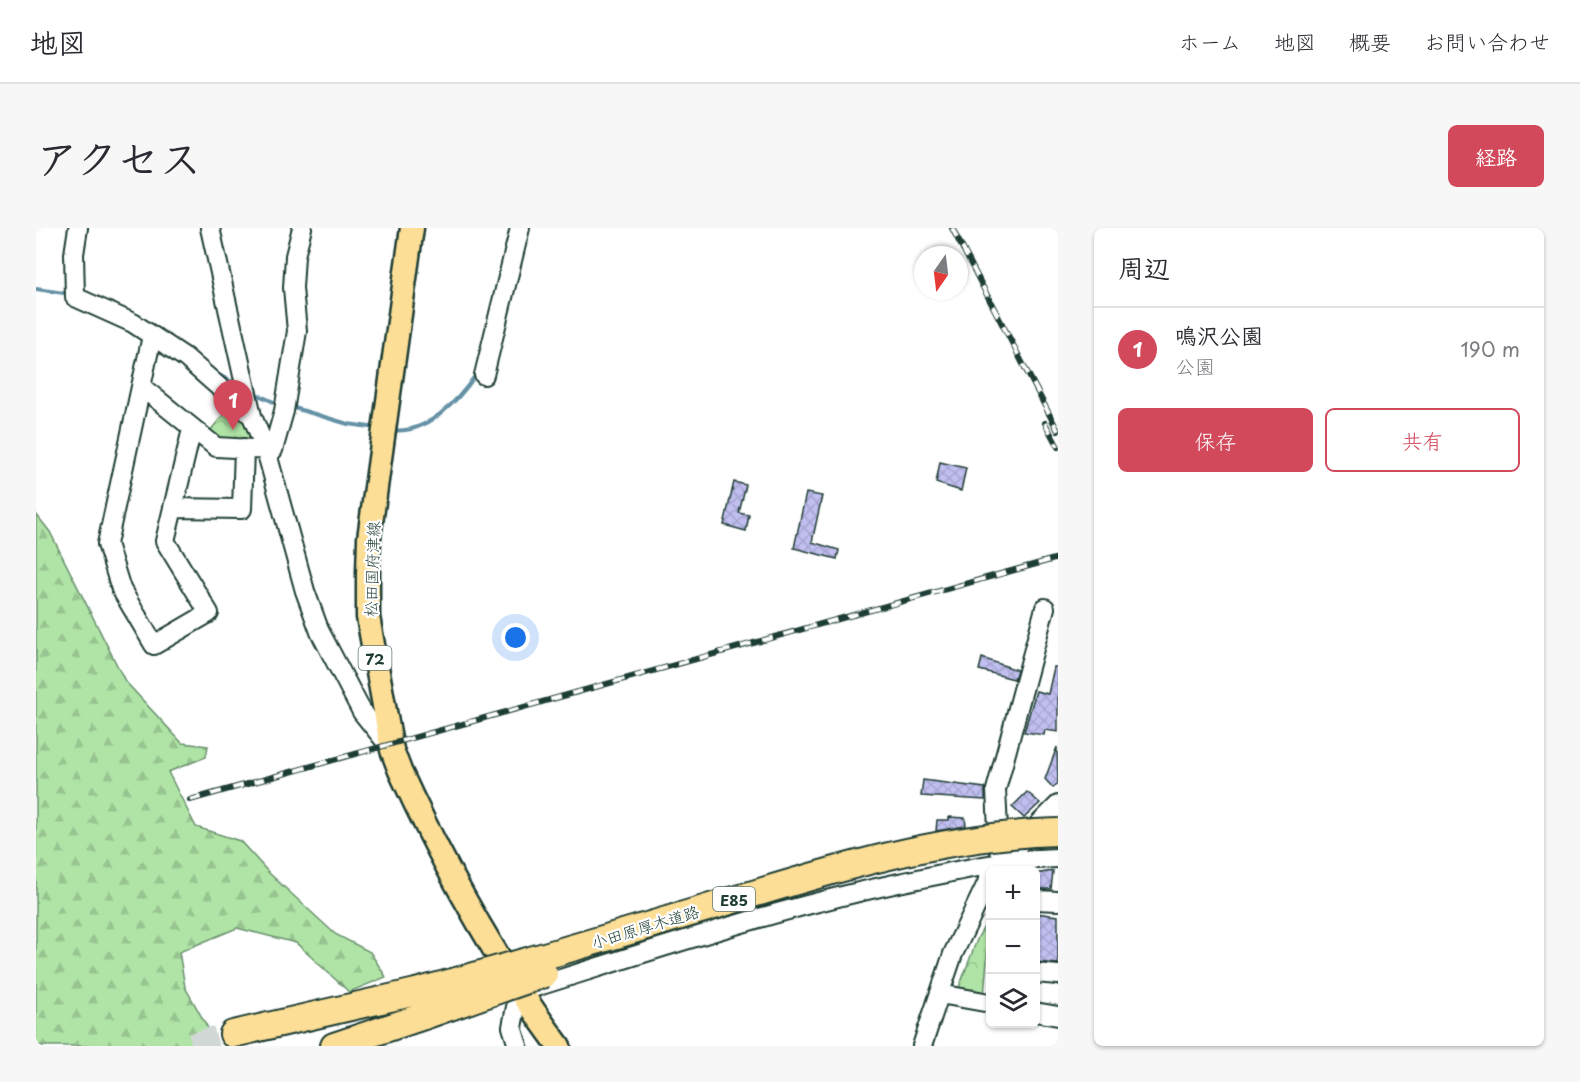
<!DOCTYPE html>
<html lang="ja">
<meta charset="utf-8">
<style>
:root{--surface:#fff;--page:#f7f7f7;--text:#2b2b33;--muted:#7c7c81;--line:#e1e1e2;--accent:#d1495b}
body{margin:0;font-family:"Playpen Sans","Klee One",sans-serif;background:var(--page);color:var(--text)}
.controls{position:absolute;right:18px;bottom:18px;display:grid;overflow:hidden;border-radius:9px;box-shadow:0 2px 4px #0004}
.controls button{width:54px;height:54px;display:grid;place-items:center;padding:0;border:0;border-bottom:2px solid var(--line);background:var(--surface);color:var(--text);font:30px sans-serif}
.compass{position:absolute;left:878px;top:18px;width:54px;height:54px;border-radius:50%;background:var(--surface);box-shadow:0 2px 4px #0004;rotate:194deg}
.you{position:absolute;left:480px;top:410px;width:21px;height:21px;margin:-15px;border:4px solid #fff;border-radius:50%;background:#1a73e8;box-shadow:0 0 0 9px #1a73e833}
.badge{display:grid;place-items:center;width:39px;height:39px;border-radius:50%;background:var(--accent);color:#fff;font-size:20px;font-weight:700}
.pin{position:absolute;translate:-50% -50px;filter:drop-shadow(0 2px 3px #0008)}
.pin::after{content:'';position:absolute;top:32px;width:21px;height:18px;background:inherit;clip-path:polygon(0 0,100% 0,50% 100%)}
.list{margin:0;padding:0;list-style:none}
h2{display:flex;justify-content:space-between;align-items:center;height:78px;margin:0;padding:0 24px;font-size:26px}
h2 small{font-size:20px;font-weight:400;color:var(--muted)}
.list li{display:grid;grid-template-columns:39px 1fr auto;gap:18px;align-items:center;box-sizing:border-box;height:84px;padding:0 24px;border-top:2px solid var(--line)}
.list b{display:block;font-size:22px;white-space:nowrap}
.list p{margin:0;font-size:20px;white-space:nowrap;color:var(--muted)}
.list em{font-size:20px;font-style:normal;color:var(--muted)}
.actions{display:flex;gap:12px;padding:18px 24px}
.actions a{flex:1;padding:14px 0;border:2px solid var(--accent);border-radius:9px;text-align:center;font-size:21px;color:var(--accent)}
.actions .main{background:var(--accent);color:#fff}
.icon{flex:none;width:33px;height:33px;fill:none;stroke:currentColor;stroke-width:2;stroke-linecap:round;stroke-linejoin:round}
.map{position:relative;flex:none;width:1022px;height:818px;overflow:hidden;border-radius:9px}
header{display:flex;align-items:center;gap:36px;box-sizing:border-box;height:84px;padding:0 30px;background:var(--surface);border-bottom:2px solid var(--line)}
header strong{font-size:28px}
nav{display:flex;gap:33px;margin-inline-start:auto;font-size:21px}
.intro{display:flex;align-items:center;justify-content:space-between;box-sizing:border-box;height:144px;padding:0 36px}
h1{margin:0;font-size:42px}
.button{padding:15px 27px;border-radius:9px;background:var(--accent);color:#fff;font-size:21px;font-weight:700}
main{display:flex;gap:36px;padding:0 36px}
aside{flex:1;background:var(--surface);border-radius:9px;box-shadow:0 2px 4px #0004}
.map>svg:first-child{display:block}
.forest{fill:url(#forest-firs);stroke:#68906d;stroke-width:1.5}
.park{fill:url(#park-crowns);stroke:#68906d;stroke-width:1.5}
.lines{fill:none;stroke-linecap:round;stroke-linejoin:round}
.stream{stroke:#6591a6;stroke-width:4}
.building{fill:url(#building-cross-hatch);stroke:#1f3d34;stroke-width:1.5}
.highway-tunnel{stroke:#d2d8d6;stroke-width:26;stroke-dasharray:26 13;stroke-linecap:butt}
.minor-casing{stroke:#1f3d34;stroke-width:22}
.major-casing{stroke:#1f3d34;stroke-width:27}
.highway-casing{stroke:#1f3d34;stroke-width:30}
.minor{stroke:#fff;stroke-width:18}
.major{stroke:#fcde96;stroke-width:22}
.highway{stroke:#fcde96;stroke-width:26}
.rail-casing{stroke:#1f3d34;stroke-width:6}
.rail{stroke:#fff;stroke-width:4;stroke-dasharray:11;stroke-linecap:butt}
.highway-bridge-casing{stroke:#1f3d34;stroke-width:30;stroke-linecap:butt}
.highway-bridge{stroke:#fcde96;stroke-width:26}
.labels{text-anchor:middle;dominant-baseline:central;stroke-width:4.5;stroke-linejoin:round;paint-order:stroke}
.shield{fill:#fff;stroke:#627771;stroke-width:1.5}
.shield-label{font-size:15px;font-weight:bold;fill:#1f3d34}
.street-label{font-size:16px;fill:#1f3d34;stroke:#fff}
</style>
<header>
<strong>地図</strong>
<nav><a>ホーム</a><a>地図</a><a>概要</a><a>お問い合わせ</a></nav>
</header>
<div class="intro"><h1>アクセス</h1><a class="button">経路</a></div>
<main>
<div class="map">
<svg width="1022" height="818" viewBox="0 0 1022 818">
<defs>
<pattern id="forest-firs" width="22" height="20" patternUnits="userSpaceOnUse" patternTransform="scale(1.5)"><rect width="22" height="20" fill="#b0e4a6"/><path d="M5 1l3.5 6h-7zM16 11l3.5 6h-7z" fill="#97c490"/></pattern>
<pattern id="park-crowns" width="20" height="18" patternUnits="userSpaceOnUse" patternTransform="scale(1.5)"><rect width="20" height="18" fill="#b0e4a6"/><path d="M2 6a3 3 0 1 1 6 0M12 15a3 3 0 1 1 6 0" fill="none" stroke="#97c490"/></pattern>
<pattern id="building-cross-hatch" width="8" height="8" patternUnits="userSpaceOnUse" patternTransform="scale(1.5)"><rect width="8" height="8" fill="#c1bef0"/><path d="M0 0l8 8M0 8l8-8" fill="none" stroke="#a5a4ce"/></pattern>
</defs>
<rect width="100%" height="100%" fill="#fff"/>
<filter id="ink" filterUnits="userSpaceOnUse"><feTurbulence type="fractalNoise" baseFrequency=".0167" numOctaves="2"/><feDisplacementMap in="SourceGraphic" scale="12" xChannelSelector="R" yChannelSelector="G"/><feConvolveMatrix kernelMatrix="1 2 1 2 8 2 1 2 1" color-interpolation-filters="sRGB"/></filter>
<g filter="url(#ink)">
<!-- forest -->
<path class="forest" d="M0,286L14,304L89,453L146,515L172,518L170,529L132,544L160,599L204,613L234,646L299,706L334,724L350,749L313,764L260,715L201,700L143,724L149,759L182,818H0Z"/>
<!-- park -->
<path class="park" d="M196,176L222,209L216,219L169,209Z
M951,694H954L948,769L921,765L942,709Z"/>
<g class="lines">
<!-- stream -->
<path class="stream" d="M0,61L35,66
M179,145L202,157
M216,164L242,176
M255,179L312,196L341,200
M355,202C391,207 422,173 441,145"/>
</g>
<!-- building -->
<path class="building" d="M904,234L930,240L925,263L900,255Z
M698,254L710,257L703,285L713,287L710,303L688,297Z
M770,265L786,268L776,314L803,322L801,331L758,320Z
M946,430L981,442L978,451L943,442Z
M1018,439H1022V504L1009,502L1008,507L988,504L1000,463L1012,466Z
M1021,519L1022,555L1017,560L1009,551Z
M887,552L949,560V572L885,568Z
M991,564L1004,575L988,590L976,579Z
M913,589L929,590L930,598L900,603L901,592H913Z
M1017,643L1015,661H999V646Z
M999,685L1022,688V736L999,734Z"/>
<g class="lines">
<!-- highway-tunnel -->
<path class="highway-tunnel" d="M156,818L197,806"/>
<!-- minor casing -->
<g class="minor-casing">
<path id="minor" d="M42,0L38,26L39,69L97,95L150,130L216,188
M174,0L216,188L230,222L269,363L284,404L326,484L355,520
M116,108L71,316L85,361L118,417L173,385L129,313L156,201
M448,147L484,0
M107,160L180,219L237,222L248,183L261,103L257,60L259,28L266,0
M137,280L206,281L208,220
M963,621L960,562L1009,380
M961,638L1022,577
M999,672L1022,673
M999,745L1022,747
M904,766L954,775
M999,784L1022,788
M482,818L476,799L483,764C615,723 747,678 882,651C929,641 975,631 1022,630
M886,818L917,726L954,649"/>
</g>
<!-- major casing -->
<g class="major-casing">
<path id="major" d="M376,0L333,310L332,345V389L356,522L364,543C408,639 460,733 523,818"/>
</g>
<!-- highway casing -->
<g class="highway-casing">
<path id="highway" d="M197,806L380,764
M298,818L388,788"/>
</g>
<!-- minor -->
<use href="#minor" class="minor"/>
<!-- major -->
<use href="#major" class="major"/>
<!-- highway -->
<use href="#highway" class="highway"/>
<!-- rail casing -->
<g class="rail-casing">
<path id="rail" d="M916,0L1022,203
M1009,195L1022,219
M154,572L1022,330"/>
</g>
<!-- rail -->
<use href="#rail" class="rail"/>
<!-- highway-bridge casing -->
<g class="highway-bridge-casing">
<path id="highway-bridge" d="M380,764C481,737 581,707 681,677C791,643 906,607 1022,604
M388,788L508,746"/>
</g>
<!-- highway-bridge -->
<use href="#highway-bridge" class="highway-bridge"/>
</g>
</g>
<g class="labels">
<!-- shield labels -->
<g class="shield">
<rect x="322.5" y="418" width="33" height="24" rx="4.5"/>
<rect x="677" y="659" width="42" height="24" rx="4.5"/>
</g>
<g class="shield-label">
<text x="339" y="430">72</text>
<text x="698" y="671">E85</text>
</g>
<!-- street labels -->
<g class="street-label">
<text transform="translate(335 341) rotate(-88)">松田国府津線</text>
<text transform="translate(609 698) rotate(-17)">小田原厚木道路</text>
</g>
</g>
</svg>
<div class="controls">
<button>+</button>
<button>−</button>
<button><svg class="icon" aria-label="layers" viewBox="0 0 24 24"><path d="M12 4l9 5-9 5-9-5zM3 14l9 5 9-5"/></svg></button>
</div>
<svg class="compass" viewBox="-18 -18 36 36"><path d="M0-13l5 13h-10z" fill="#e53935"/><path d="M0 13l5-13h-10z" fill="#7c7c81"/></svg>
<div class="you"></div>
<div class="pin badge" style="left:197px;top:202px">1</div>
</div>
<aside>
<h2>周辺<small></small></h2>
<ul class="list">
<li><span class="badge">1</span><div><b>鳴沢公園</b><p>公園</p></div><em>190 m</em></li>
</ul>
<div class="actions"><a class="main">保存</a><a>共有</a></div>
</aside>
</main>
